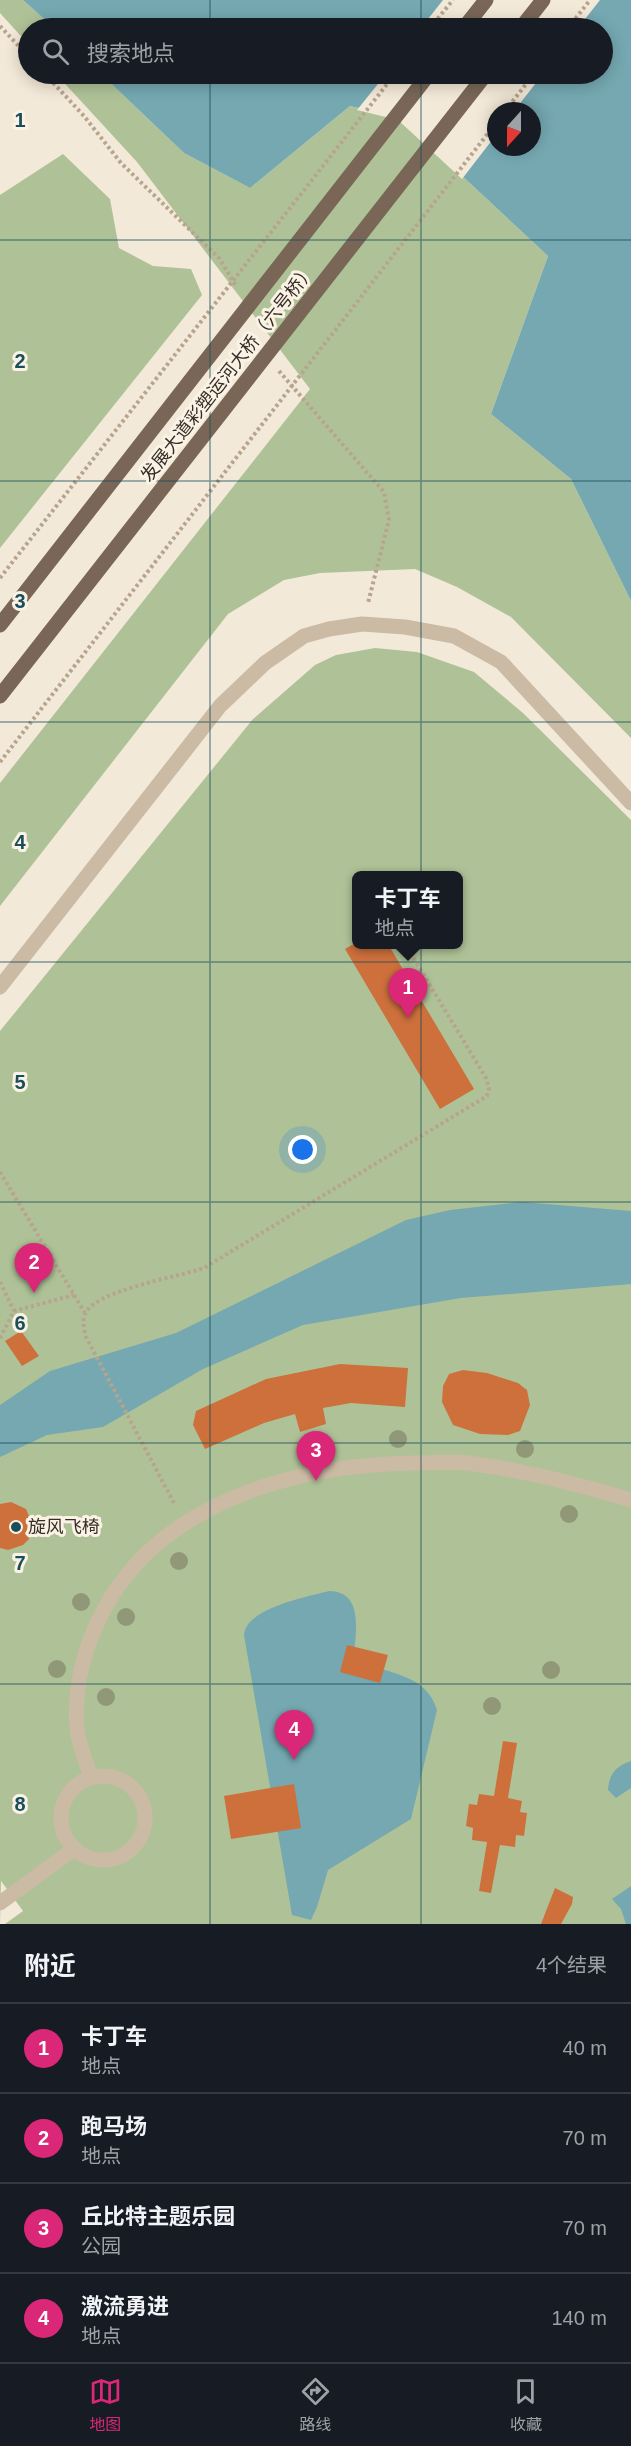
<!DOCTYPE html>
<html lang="zh">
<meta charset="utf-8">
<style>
:root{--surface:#171b24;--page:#20242c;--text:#f1f3f6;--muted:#9ea1a6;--line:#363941;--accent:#db2777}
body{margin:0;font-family:Helvetica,"Noto Sans SC",sans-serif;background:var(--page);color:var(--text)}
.compass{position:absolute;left:487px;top:102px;width:54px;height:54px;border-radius:50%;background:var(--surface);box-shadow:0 3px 15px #0003;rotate:201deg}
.you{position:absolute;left:303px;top:1150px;width:21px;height:21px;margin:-15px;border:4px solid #fff;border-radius:50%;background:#1a73e8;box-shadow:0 0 0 9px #1a73e833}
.badge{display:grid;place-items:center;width:39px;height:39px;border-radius:50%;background:var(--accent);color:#fff;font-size:20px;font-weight:700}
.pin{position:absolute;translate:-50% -50px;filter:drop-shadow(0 2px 3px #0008)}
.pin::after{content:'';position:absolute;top:32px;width:21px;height:18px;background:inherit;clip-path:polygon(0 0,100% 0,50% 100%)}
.popup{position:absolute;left:352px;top:871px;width:111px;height:78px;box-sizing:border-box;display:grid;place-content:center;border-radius:9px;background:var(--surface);filter:drop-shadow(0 2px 4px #0005);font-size:20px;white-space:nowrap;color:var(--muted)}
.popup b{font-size:22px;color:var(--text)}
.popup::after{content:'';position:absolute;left:50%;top:100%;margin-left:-12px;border:12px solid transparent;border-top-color:var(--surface)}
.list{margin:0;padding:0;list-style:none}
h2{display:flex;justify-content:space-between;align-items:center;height:78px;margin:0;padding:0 24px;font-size:26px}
h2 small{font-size:20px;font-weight:400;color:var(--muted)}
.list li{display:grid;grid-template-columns:39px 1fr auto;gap:18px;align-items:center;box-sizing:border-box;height:90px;padding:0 24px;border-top:2px solid var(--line)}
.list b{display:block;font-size:22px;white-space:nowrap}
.list p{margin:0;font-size:20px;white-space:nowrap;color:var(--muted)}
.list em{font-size:20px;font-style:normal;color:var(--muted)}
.icon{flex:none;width:33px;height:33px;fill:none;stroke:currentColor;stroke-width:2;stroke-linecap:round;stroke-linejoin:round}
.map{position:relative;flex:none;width:631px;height:1924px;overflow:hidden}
.search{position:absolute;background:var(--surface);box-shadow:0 3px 15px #0003;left:18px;right:18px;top:18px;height:66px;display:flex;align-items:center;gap:15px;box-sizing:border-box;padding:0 21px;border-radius:33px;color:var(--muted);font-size:22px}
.sheet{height:438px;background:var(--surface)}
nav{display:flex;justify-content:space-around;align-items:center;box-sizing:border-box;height:84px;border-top:2px solid var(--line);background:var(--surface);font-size:16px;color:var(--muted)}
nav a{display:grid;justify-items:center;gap:3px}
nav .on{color:var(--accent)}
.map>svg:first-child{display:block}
.green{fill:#afc297;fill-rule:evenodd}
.water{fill:#75a8b1;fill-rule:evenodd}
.pier{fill:#f3e9d8}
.building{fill:#cd703c}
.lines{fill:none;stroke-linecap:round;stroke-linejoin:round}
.path{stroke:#b7a48e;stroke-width:4;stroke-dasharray:3 3;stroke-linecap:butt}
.street{stroke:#cbbaa4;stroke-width:15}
.primary{stroke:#796656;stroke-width:15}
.path-bridge{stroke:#b7a48e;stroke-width:4;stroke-dasharray:3 3;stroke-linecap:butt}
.primary-bridge{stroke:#796656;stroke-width:15}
.tree{fill:#919877}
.grid{fill:none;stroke:#194e5a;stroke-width:1.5;stroke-opacity:0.55}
.poi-dot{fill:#194e5a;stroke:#faf3e5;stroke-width:2}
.labels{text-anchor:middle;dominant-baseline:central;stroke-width:6;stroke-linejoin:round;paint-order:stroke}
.street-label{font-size:18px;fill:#362d26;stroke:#faf3e5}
.poi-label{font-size:18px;fill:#362d26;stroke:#faf3e5;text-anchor:start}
.grid-label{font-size:20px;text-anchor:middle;font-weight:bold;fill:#194e5a;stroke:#faf3e5;stroke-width:6;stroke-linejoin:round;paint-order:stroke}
</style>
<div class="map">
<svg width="631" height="1924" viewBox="0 0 631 1924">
<rect width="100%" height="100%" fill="#f3e9d8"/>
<!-- green -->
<path class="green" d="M0,0H23L54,28H28V44L0,13Z
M56,74H101L184,153L250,188L350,106L399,117L548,256L491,414L571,479L631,601V738L511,617L457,587L415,569L320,573L284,580L228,614L0,906V783L310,389L137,162Z
M63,154L110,199L119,248L153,266L191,269L202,295L0,548V195Z
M375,648L417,652L474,672L523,713L631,820V1924H0V1031L253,719L315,665L336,655ZM357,876H459V944H357Z"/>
<!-- water -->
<path class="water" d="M23,0H631V601L571,479L491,414L548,256L399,117L350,106L250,188L184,153L101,74H602V28H54ZM496,111H532V147H496Z
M522,1202L631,1211V1284L461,1298L303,1325L203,1369L103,1427L47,1435L0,1457V1405L50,1371L176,1333L406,1220L450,1210Z
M329,1591C366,1591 355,1638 353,1662C384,1671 427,1674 437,1710L411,1819L328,1870L317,1907L311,1920L292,1915L244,1635C246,1608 307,1597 329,1591Z
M631,1761V1788L616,1798L608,1790C609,1774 616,1766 631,1761Z
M631,1886V1924H626L621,1909L612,1899Z"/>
<!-- pier -->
<path class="pier" d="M443,0H600L578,28H421Z
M386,74H543L514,111H496V135L462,179L398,120L357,110Z
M1,1881L23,1911L5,1924H0Z"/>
<!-- building -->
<path class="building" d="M357,942V944H388L474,1089L440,1109L345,949Z
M21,1331L39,1356L22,1366L5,1341Z
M340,1364L408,1368L405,1407L351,1403L323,1408L326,1424L300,1432L295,1414L264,1423L205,1449L193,1425L196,1411L266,1379Z
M463,1370L487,1373L518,1383L527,1390L530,1405L520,1431L508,1435L480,1434L453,1425L442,1402L443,1386L449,1374Z
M11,1502L26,1509L32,1523L29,1539L23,1545L8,1550L0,1548V1504Z
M347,1645L388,1655L380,1683L340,1672Z
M503,1741L517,1743L508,1798L522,1801L520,1812L527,1813L524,1836L516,1835L515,1847L500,1845L491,1893L479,1891L487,1842L472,1840L473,1828L466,1826L469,1804L477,1805L479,1794L494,1796Z
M294,1784L301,1828L231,1839L224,1796Z
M555,1888L573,1897L572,1904L561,1924H541Z"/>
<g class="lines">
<!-- path -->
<path class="path" d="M0,26L28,56
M430,28L453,0
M568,28L590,0
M45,74L84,116L121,163L219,258L236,286
M505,111L534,74
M279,371L384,492L389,520L368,603
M0,1172L85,1313
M0,1282L14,1311
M0,1338L14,1311L74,1295
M174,1503L86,1337C84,1329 82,1321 85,1314C95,1290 179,1277 204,1268L487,1096L489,1089L486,1078L405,944"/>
<!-- street -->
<path class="street" d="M0,987L220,706L265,663L304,636L329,629L362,624L405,627L454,636L501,662L631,803
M61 1818a42 42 0 1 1 84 0a42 42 0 1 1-84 0Z
M91,1777C86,1762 79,1745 77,1729C74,1694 81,1660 95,1628C148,1504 294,1464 418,1463C434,1463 452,1461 468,1463C523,1470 578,1484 631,1500
M0,1903L74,1849"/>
<!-- primary -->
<path class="primary" d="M464,28L486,0
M521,28L543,0"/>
<!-- path-bridge -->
<path class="path-bridge" d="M0,578L395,74
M0,762L496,123"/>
<!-- primary-bridge -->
<path class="primary-bridge" d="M0,625L429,74
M0,696L486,74"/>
</g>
<!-- trees -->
<g class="tree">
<circle cx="398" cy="1439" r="9"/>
<circle cx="525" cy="1449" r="9"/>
<circle cx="569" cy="1514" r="9"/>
<circle cx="179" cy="1561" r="9"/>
<circle cx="81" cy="1602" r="9"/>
<circle cx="126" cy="1617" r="9"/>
<circle cx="57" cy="1669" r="9"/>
<circle cx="551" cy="1670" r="9"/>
<circle cx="106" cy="1697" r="9"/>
<circle cx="492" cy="1706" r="9"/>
</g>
<!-- grid -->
<path class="grid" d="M210,0V28M421,0V28M210,74V1924M421,74V1924M0,240H631M0,481H631M0,722H631M0,962H631M0,1202H631M0,1443H631M0,1684H631"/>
<!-- markers -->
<circle class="poi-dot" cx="16" cy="1527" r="6"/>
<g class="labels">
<!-- street labels -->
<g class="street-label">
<text transform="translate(228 373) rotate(-52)">发展大道彩塑运河大桥（六号桥）</text>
</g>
<!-- poi labels -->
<g class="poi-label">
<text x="28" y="1527">旋风飞椅</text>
</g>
</g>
<g class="grid-label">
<text x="20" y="127">1</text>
<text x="20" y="368">2</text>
<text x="20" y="608">3</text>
<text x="20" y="849">4</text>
<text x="20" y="1089">5</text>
<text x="20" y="1330">6</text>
<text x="20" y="1570">7</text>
<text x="20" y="1811">8</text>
</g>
</svg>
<svg class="compass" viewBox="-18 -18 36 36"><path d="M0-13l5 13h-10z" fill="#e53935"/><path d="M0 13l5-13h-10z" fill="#9ea1a6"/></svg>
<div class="you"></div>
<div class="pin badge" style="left:408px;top:1018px">1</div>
<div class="popup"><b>卡丁车</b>地点</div>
<div class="pin badge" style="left:34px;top:1293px">2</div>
<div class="pin badge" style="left:316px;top:1481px">3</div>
<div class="pin badge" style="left:294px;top:1760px">4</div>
<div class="search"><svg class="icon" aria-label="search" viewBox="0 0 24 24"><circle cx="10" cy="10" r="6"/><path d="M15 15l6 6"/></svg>搜索地点</div>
</div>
<section class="sheet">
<h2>附近<small>4个结果</small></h2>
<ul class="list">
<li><span class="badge">1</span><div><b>卡丁车</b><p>地点</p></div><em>40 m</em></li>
<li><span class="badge">2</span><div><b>跑马场</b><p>地点</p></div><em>70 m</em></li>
<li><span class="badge">3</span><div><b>丘比特主题乐园</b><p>公园</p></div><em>70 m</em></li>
<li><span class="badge">4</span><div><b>激流勇进</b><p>地点</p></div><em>140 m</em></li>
</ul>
</section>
<nav>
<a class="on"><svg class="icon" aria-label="map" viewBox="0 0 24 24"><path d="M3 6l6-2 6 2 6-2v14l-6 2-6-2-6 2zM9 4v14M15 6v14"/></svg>地图</a>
<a><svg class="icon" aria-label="directions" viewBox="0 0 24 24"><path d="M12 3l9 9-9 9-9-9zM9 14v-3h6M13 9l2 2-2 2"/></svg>路线</a>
<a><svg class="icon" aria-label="saved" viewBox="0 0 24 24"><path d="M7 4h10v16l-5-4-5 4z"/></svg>收藏</a>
</nav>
